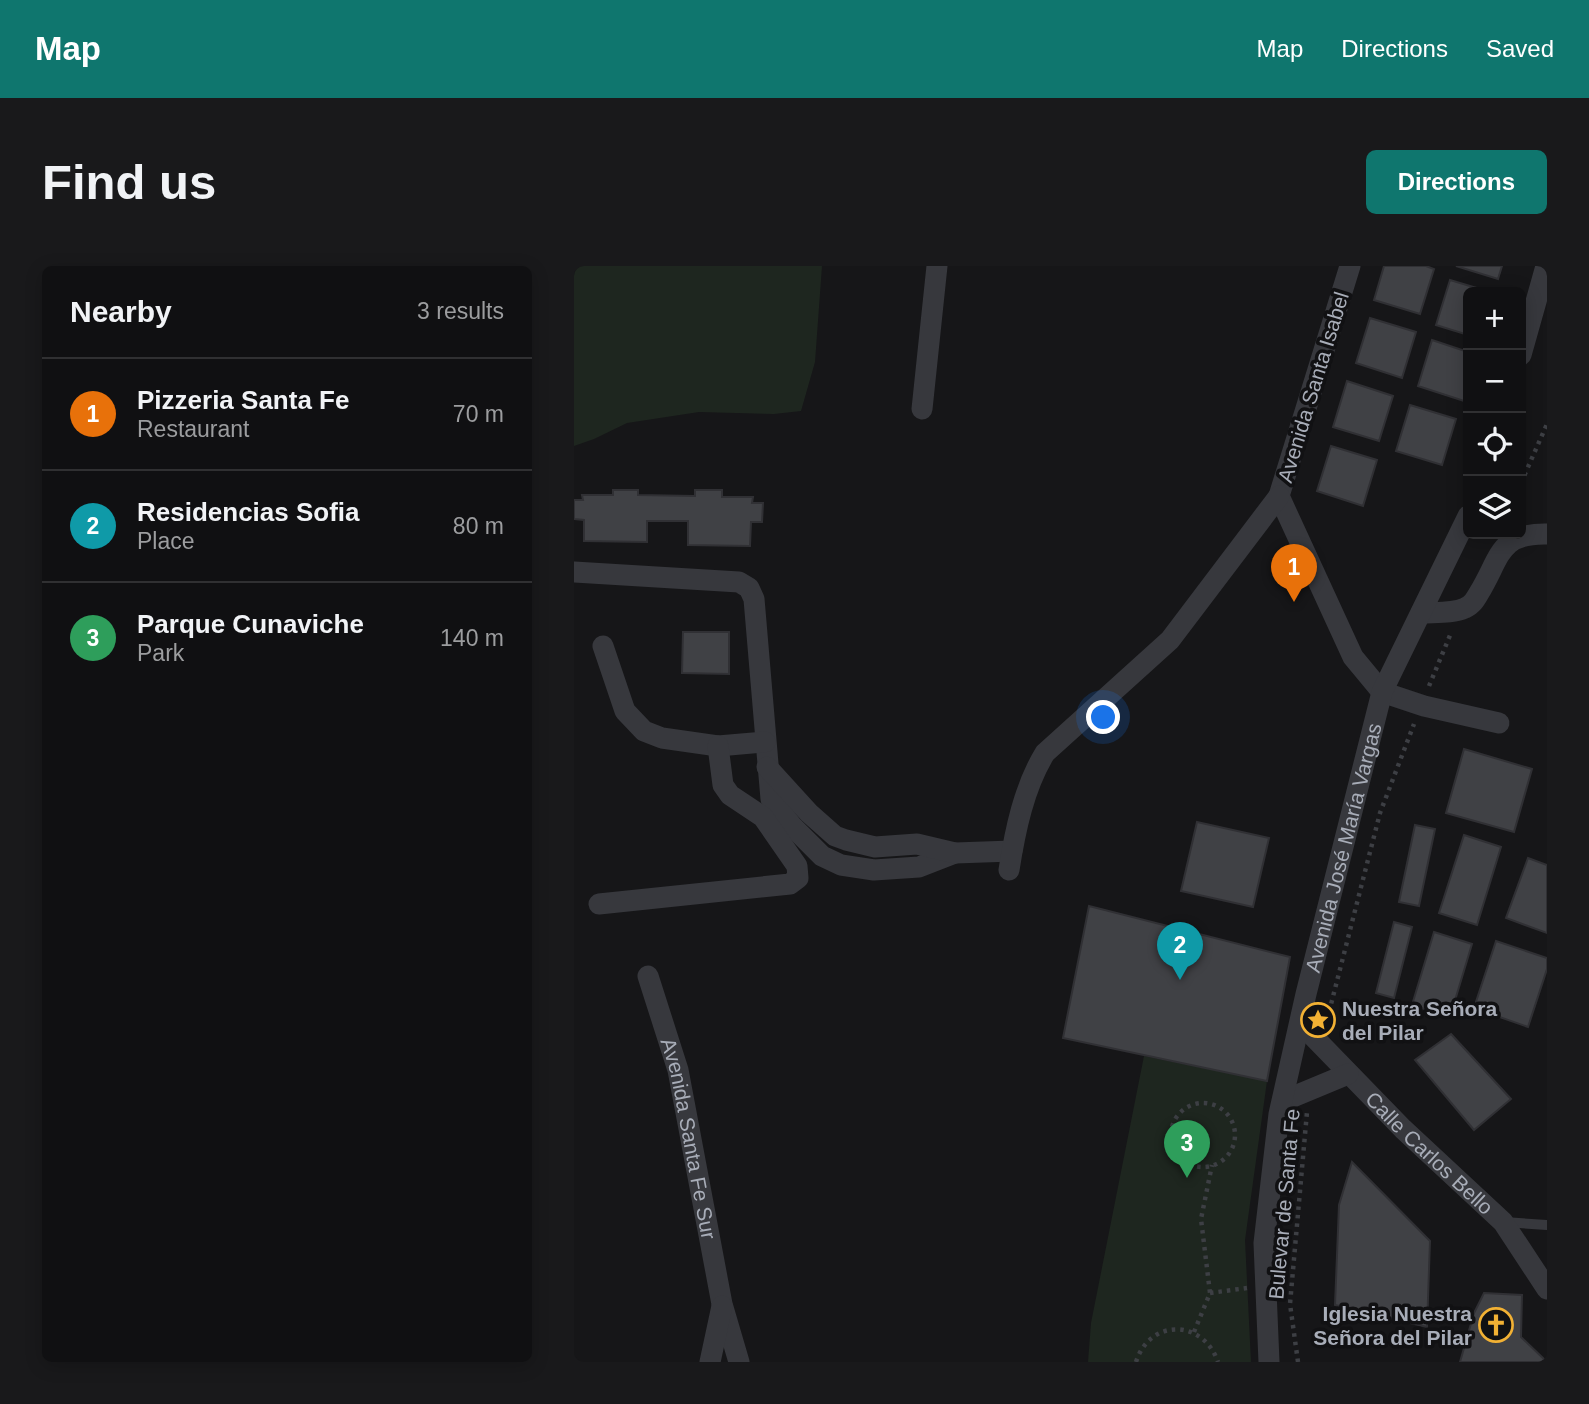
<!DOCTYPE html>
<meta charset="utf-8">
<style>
:root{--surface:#101012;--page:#19191b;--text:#f1f3f6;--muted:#9c9d9f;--line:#303032;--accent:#0f766e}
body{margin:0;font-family:Helvetica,sans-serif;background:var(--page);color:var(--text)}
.controls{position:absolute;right:21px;top:21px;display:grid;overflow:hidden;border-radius:10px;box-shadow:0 4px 18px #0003}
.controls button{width:63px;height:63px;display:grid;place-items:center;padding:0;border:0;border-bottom:2px solid var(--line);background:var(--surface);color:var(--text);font:35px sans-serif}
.you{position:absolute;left:530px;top:452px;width:24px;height:24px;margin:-18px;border:5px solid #fff;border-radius:50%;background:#1a73e8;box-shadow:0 0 0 10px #1a73e833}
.badge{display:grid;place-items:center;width:46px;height:46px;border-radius:50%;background:var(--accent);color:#fff;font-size:23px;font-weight:700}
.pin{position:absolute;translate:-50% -58px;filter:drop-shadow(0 2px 4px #0008)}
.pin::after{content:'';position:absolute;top:37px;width:24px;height:21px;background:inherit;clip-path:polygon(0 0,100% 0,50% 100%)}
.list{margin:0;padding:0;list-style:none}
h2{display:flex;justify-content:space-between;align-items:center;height:91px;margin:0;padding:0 28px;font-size:30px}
h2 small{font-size:23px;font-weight:400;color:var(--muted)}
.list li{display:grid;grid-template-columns:46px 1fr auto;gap:21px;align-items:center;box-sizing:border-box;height:112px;padding:0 28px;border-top:2px solid var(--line)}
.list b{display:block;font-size:26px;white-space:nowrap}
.list p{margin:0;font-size:23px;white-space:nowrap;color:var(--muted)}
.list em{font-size:23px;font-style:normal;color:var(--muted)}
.icon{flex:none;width:38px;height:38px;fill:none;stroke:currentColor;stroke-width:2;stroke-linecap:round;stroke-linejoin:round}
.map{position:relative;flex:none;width:973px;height:1096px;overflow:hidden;border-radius:10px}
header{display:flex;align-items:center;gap:42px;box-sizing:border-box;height:98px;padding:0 35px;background:var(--accent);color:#fff}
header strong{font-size:33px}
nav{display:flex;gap:38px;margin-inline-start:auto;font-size:24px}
.intro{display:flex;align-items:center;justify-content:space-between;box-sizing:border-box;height:168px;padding:0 42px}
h1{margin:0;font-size:49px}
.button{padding:18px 32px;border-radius:10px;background:var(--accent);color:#fff;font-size:24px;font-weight:700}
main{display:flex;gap:42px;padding:0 42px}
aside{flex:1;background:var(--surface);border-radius:10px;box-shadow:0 4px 18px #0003}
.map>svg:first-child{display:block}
.green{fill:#1e261f}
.building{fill:#404145;stroke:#303034;stroke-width:2}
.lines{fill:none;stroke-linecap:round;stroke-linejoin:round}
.path{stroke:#3d3f44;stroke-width:4.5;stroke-dasharray:3.5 5;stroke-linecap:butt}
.lane{stroke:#37383d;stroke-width:10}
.street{stroke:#37383d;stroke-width:21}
.labels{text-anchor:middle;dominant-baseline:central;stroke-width:7;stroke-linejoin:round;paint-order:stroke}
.street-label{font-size:21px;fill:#a8adb8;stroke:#111113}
.poi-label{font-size:21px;font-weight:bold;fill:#a8adb8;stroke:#111113;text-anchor:start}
</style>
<header>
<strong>Map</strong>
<nav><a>Map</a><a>Directions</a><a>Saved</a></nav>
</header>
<div class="intro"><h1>Find us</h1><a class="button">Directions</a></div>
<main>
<aside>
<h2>Nearby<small>3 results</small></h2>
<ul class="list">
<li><span class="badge" style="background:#e8710a">1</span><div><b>Pizzeria Santa Fe</b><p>Restaurant</p></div><em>70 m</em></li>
<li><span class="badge" style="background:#0f9aa8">2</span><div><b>Residencias Sofia</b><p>Place</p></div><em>80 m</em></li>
<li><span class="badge" style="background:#2e9e5b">3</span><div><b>Parque Cunaviche</b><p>Park</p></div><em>140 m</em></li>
</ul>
</aside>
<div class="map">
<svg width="973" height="1096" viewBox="0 0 973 1096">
<rect width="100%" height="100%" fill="#161618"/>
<!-- green -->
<path class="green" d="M0,0H248L241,96L227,145L200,148L125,146L53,157L20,173L0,180Z
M570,790L693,815L671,974L677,1096H514L517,1057Z"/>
<!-- building -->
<path class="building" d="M810,0H852L860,3L846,48L800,34Z
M882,0H928L924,13Z
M876,14L916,26H894V69L862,59Z
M796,52L842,66L828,112L782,97Z
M858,74L894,86V120L890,135L844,120Z
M773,115L819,130L805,175L759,161Z
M836,139L882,153L868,199L822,185Z
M757,180L803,194L789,240L743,225Z
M39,224H64V229L121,230V224H148V231H179L178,237H189L188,256H177L176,280L114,279V255H73V276L10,275V254L0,253V234H9L8,229H39Z
M109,366H155V408L108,407Z
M890,483L958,503L940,566L872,547Z
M623,556L695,572L679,641L607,625Z
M841,559L861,563L845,640L825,636Z
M890,569L927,581L903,659L865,647Z
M954,592L973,599V667L932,652Z
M515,640L716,691L693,815L489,772Z
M820,656L838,661L820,732L802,727Z
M860,666L898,678L876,751L838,739Z
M922,675L973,692V703L954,761L900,742Z
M877,768L937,833L900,864L841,794Z
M778,896L856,975L853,1061L761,1039L765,939Z
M910,1027L948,1029L947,1071L973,1096H886L900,1047Z"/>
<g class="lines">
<!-- path -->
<path class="path" d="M947,217L973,158
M855,420L877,367
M753,754L806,547L840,458
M597 869a32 32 0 1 1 64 0a32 32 0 1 1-64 0Z
M636,1027L673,1022
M620,1066L636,1027L627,953L638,899
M562,1096C576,1052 629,1053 644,1096
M724,1096L716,1038L733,846"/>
<!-- lane -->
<path class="lane" d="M930,956L973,959"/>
<!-- street -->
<g class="street">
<path d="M776,0L705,230L779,391L808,426"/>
<path d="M947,89L972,0"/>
<path d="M348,143L363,0"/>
<path d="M0,306L165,316L175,322L180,333L197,533L218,560L248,590L267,599L300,604L345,601L381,587"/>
<path d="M847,347C861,346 878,348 891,342C898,339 901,334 905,327C927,291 924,267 973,268"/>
<path d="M29,380L51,445L70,465L88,472L144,480L191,476"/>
<path d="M808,426L850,440L925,457"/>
<path d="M193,501L235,547L261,570L272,574L301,581L343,578L381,587L438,585"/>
<path d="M435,604C441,565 450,521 471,487L596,374L705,230"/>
<path d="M25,638L216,618L224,612L223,600L189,551L156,529L149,519L144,480"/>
<path id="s1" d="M74,710L104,804L148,1038L165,1096"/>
<path id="s2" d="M727,758L829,863L929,956L973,1023"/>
<path d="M709,835L774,808"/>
<path d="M136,1096L148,1040"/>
<path id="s3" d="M695,1096L690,977L705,848L732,728L808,426L894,250"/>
</g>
</g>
<!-- icons -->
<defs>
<g id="sight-ring" transform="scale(1.75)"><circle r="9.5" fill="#111113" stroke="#f2b134" stroke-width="1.5"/><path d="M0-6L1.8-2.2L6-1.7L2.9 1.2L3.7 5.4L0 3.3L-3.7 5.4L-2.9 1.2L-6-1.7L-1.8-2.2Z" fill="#f2b134"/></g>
<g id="church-ring" transform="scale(1.75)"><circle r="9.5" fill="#111113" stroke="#f2b134" stroke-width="1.5"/><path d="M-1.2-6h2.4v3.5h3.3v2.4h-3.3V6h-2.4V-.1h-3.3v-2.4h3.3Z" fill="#f2b134"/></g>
</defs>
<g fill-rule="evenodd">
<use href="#sight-ring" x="744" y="754"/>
<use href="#church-ring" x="922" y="1059"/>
</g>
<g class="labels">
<!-- street labels -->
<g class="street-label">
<text transform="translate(739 121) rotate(-73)">Avenida Santa Isabel</text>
<text stroke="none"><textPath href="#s3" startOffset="523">Avenida José María Vargas</textPath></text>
<text stroke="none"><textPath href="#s1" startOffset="168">Avenida Santa Fe Sur</textPath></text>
<text stroke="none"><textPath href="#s2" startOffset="182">Calle Carlos Bello</textPath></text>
<text transform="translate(710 938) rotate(-85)">Bulevar de Santa Fe</text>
</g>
<!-- poi labels -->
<g class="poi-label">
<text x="768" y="742">Nuestra Señora<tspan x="768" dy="24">del Pilar</tspan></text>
<text x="898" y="1047" text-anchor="end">Iglesia Nuestra<tspan x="898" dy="24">Señora del Pilar</tspan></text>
</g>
</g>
</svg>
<div class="controls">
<button>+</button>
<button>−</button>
<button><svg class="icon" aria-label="locate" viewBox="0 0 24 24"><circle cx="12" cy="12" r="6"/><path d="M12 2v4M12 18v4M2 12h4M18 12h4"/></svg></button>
<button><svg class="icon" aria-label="layers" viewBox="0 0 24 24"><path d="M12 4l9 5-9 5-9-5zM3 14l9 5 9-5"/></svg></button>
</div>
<div class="you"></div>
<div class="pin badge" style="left:720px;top:336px;background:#e8710a">1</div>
<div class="pin badge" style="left:606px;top:714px;background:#0f9aa8">2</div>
<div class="pin badge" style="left:613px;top:912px;background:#2e9e5b">3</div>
</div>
</main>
